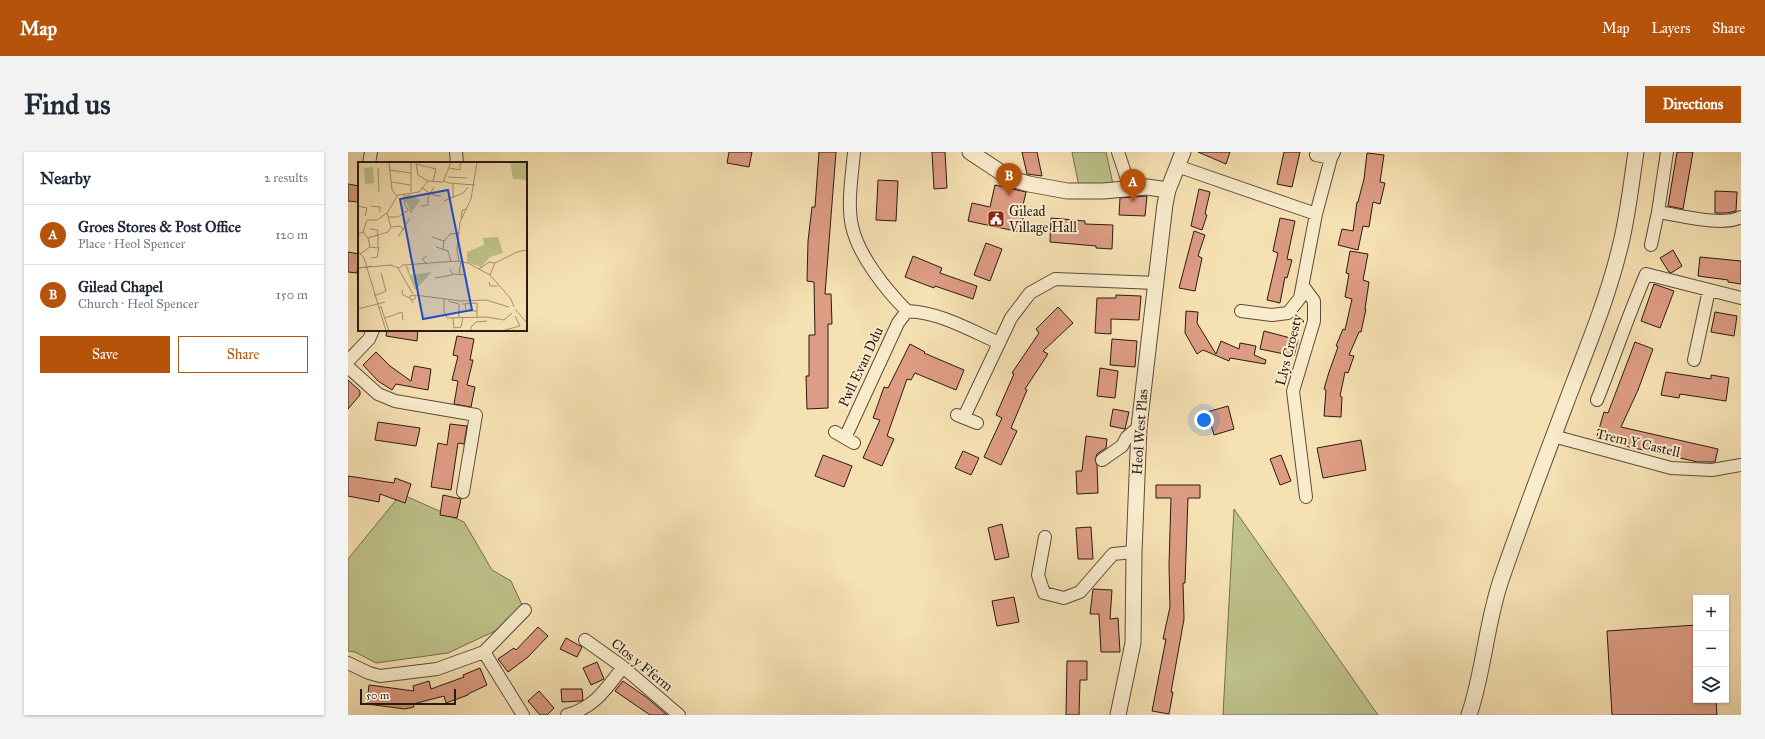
<!DOCTYPE html>
<meta charset="utf-8">
<style>
:root{--surface:#fff;--page:#f2f2f3;--text:#1f2937;--muted:#747a83;--line:#e0e1e3;--accent:#b45309}
body{margin:0;font-family:"IM FELL Great Primer",serif;background:var(--page);color:var(--text)}
.controls{position:absolute;right:12px;bottom:12px;display:grid;overflow:hidden;border-radius:0px;box-shadow:0 1px 3px #0004}
.controls button{width:36px;height:36px;display:grid;place-items:center;padding:0;border:0;border-bottom:1px solid var(--line);background:var(--surface);color:var(--text);font:20px sans-serif}
.scale{position:absolute;left:12px;bottom:10px;width:96px;box-sizing:border-box;padding-left:4px;border:2px solid #291b13;border-top:0;font-size:11px;line-height:14px;white-space:nowrap;color:#291b13;-webkit-text-stroke:3px #f9eccd;paint-order:stroke}
.you{position:absolute;left:856px;top:268px;width:14px;height:14px;margin:-10px;border:3px solid #fff;border-radius:50%;background:#1a73e8;box-shadow:0 0 0 6px #1a73e833}
.badge{display:grid;place-items:center;width:26px;height:26px;border-radius:50%;background:var(--accent);color:#fff;font-size:13px;font-weight:700}
.pin{position:absolute;translate:-50% -33px;filter:drop-shadow(0 1px 2px #0008)}
.pin::after{content:'';position:absolute;top:21px;width:14px;height:12px;background:inherit;clip-path:polygon(0 0,100% 0,50% 100%)}
.list{margin:0;padding:0;list-style:none}
h2{display:flex;justify-content:space-between;align-items:center;height:52px;margin:0;padding:0 16px;font-size:17px}
h2 small{font-size:13px;font-weight:400;color:var(--muted)}
.list li{display:grid;grid-template-columns:26px 1fr auto;gap:12px;align-items:center;box-sizing:border-box;height:60px;padding:0 16px;border-top:1px solid var(--line)}
.list b{display:block;font-size:15px;white-space:nowrap}
.list p{margin:0;font-size:13px;white-space:nowrap;color:var(--muted)}
.list em{font-size:13px;font-style:normal;color:var(--muted)}
.actions{display:flex;gap:8px;padding:12px 16px}
.actions a{flex:1;padding:9px 0;border:1px solid var(--accent);border-radius:0px;text-align:center;font-size:14px;color:var(--accent)}
.actions .main{background:var(--accent);color:#fff}
.icon{flex:none;width:22px;height:22px;fill:none;stroke:currentColor;stroke-width:2;stroke-linecap:round;stroke-linejoin:round}
.map{position:relative;flex:none;width:1393px;height:563px;overflow:hidden;border-radius:0px}
header{display:flex;align-items:center;gap:24px;box-sizing:border-box;height:56px;padding:0 20px;background:var(--accent);color:#fff}
header strong{font-size:19px}
nav{display:flex;gap:22px;margin-inline-start:auto;font-size:14px}
.intro{display:flex;align-items:center;justify-content:space-between;box-sizing:border-box;height:96px;padding:0 24px}
h1{margin:0;font-size:28px}
.button{padding:10px 18px;border-radius:0px;background:var(--accent);color:#fff;font-size:14px;font-weight:700}
main{display:flex;gap:24px;padding:0 24px}
aside{flex:1;background:var(--surface);border-radius:0px;box-shadow:0 1px 3px #0004}
.map>svg:first-child{display:block}
.green{fill:#bec28a;stroke:#746e4e}
.building{fill:#dd9c84;stroke:#291b13}
.lines{fill:none;stroke-linecap:round;stroke-linejoin:round}
.minor-casing{stroke:#5c4c3b;stroke-width:14}
.tertiary-casing{stroke:#5c4c3b;stroke-width:17}
.minor{stroke:#f9eccd;stroke-width:12}
.tertiary{stroke:#f9eccd;stroke-width:15}
.labels{text-anchor:middle;dominant-baseline:central;stroke-width:4;stroke-linejoin:round;paint-order:stroke}
.poi-label{font-size:14px;fill:#291b13;stroke:#f9eccd;text-anchor:start}
.street-label{font-size:14px;fill:#291b13;stroke:#f9eccd}
.inset-road{fill:none;stroke:#a49272;stroke-width:1}
.view{fill:#1d4ed8;fill-opacity:0.15;stroke:#1d4ed8;stroke-width:2}
.inset-edge{fill:none;stroke:#291b13;stroke-width:2}
</style>
<header>
<strong>Map</strong>
<nav><a>Map</a><a>Layers</a><a>Share</a></nav>
</header>
<div class="intro"><h1>Find us</h1><a class="button">Directions</a></div>
<main>
<aside>
<h2>Nearby<small>2 results</small></h2>
<ul class="list">
<li><span class="badge">A</span><div><b>Groes Stores &amp; Post Office</b><p>Place · Heol Spencer</p></div><em>120 m</em></li>
<li><span class="badge">B</span><div><b>Gilead Chapel</b><p>Church · Heol Spencer</p></div><em>150 m</em></li>
</ul>
<div class="actions"><a class="main">Save</a><a>Share</a></div>
</aside>
<div class="map">
<svg width="1393" height="563" viewBox="0 0 1393 563">
<rect width="100%" height="100%" fill="#f6e1b2"/>
<filter id="stains"><feTurbulence type="fractalNoise" baseFrequency=".005" numOctaves="4"/><feColorMatrix values="0 0 0 0 .2 0 0 0 0 .09 0 0 0 0 .02 0 0 0 .5 -.17"/></filter>
<radialGradient id="worn" r=".72"><stop offset=".6" stop-color="#630" stop-opacity="0"/><stop offset="1" stop-color="#630" stop-opacity=".3"/></radialGradient>
<!-- green -->
<path class="green" d="M724,0H758L765,32L732,39Z
M53,342L116,370L144,418L163,429L174,453L147,479L100,501L28,511L7,500L0,499V407Z
M886,357L1030,563H875Z"/>
<!-- building -->
<path class="building" d="M381,0H404L401,15L379,11Z
M471,0H488L477,142H483L484,172H480V256L459,257L458,224H461V183H467L466,130L459,129L460,89L464,55H467Z
M584,0H597L599,36L586,37Z
M674,0H689L694,24L679,22Z
M850,0H882L878,12Z
M936,0H952L944,35L929,32Z
M1329,0H1345L1335,57L1320,54Z
M1019,1L1036,3L1032,30L1037,31L1032,52L1025,50L1021,75L1015,74L1010,98L990,93L994,77L1005,79L1009,50H1010L1016,27Z
M530,28L550,29L548,69L528,68Z
M0,32L11,34L10,50L0,49Z
M647,33L678,40L673,62H676L672,80L620,69L624,51L642,55Z
M851,37L862,40L857,62L859,63L854,78L843,74Z
M1367,39L1389,40L1388,59L1378,61H1367Z
M799,44L797,64L771,63L772,46Z
M703,66L737,69V72L765,73L764,97L748,96V94L702,90Z
M932,66L947,69L939,107L944,108L939,126L937,125L932,151L919,148L930,101L925,99Z
M846,79L857,83L850,104L854,106L847,139L831,136Z
M638,91L654,97L642,129L626,123Z
M1325,98L1334,114L1323,121L1321,120L1312,106Z
M1002,99L1020,102L1015,128L1021,130L1017,157H1018L1013,180H1011L1001,203L1006,204L1000,221L997,220L992,244L994,245L993,265L976,264L978,238L976,237L981,220L990,195L988,194L995,177L997,178L1004,147L997,145L1001,122L998,121Z
M0,100L11,102L9,121L0,120Z
M565,104L594,116L592,121L629,134L625,147L587,134L586,136L557,125Z
M1352,105L1393,109V132L1380,130V128L1350,124Z
M1306,132L1326,139L1312,176L1293,169Z
M768,143L793,144L791,168L763,167V182L747,181L749,146H768Z
M710,155L725,171L695,199L700,202L677,237L679,238L663,276L669,279L653,313L636,305L654,266L648,263L666,222L664,221L691,181L688,177Z
M838,159L850,160L849,171L868,202L873,189L891,197L892,191L908,194L906,203L918,208L917,212L882,206L881,209L855,198L849,202L837,181Z
M1367,160L1389,164L1386,184L1363,180Z
M39,178H70L69,189L38,184Z
M916,179L950,188L946,204L912,197Z
M109,184L126,187L122,208H125L119,233L127,235L123,255L106,252L110,229L104,228L110,204L105,203Z
M764,187L789,189L787,215L762,213Z
M1287,190L1305,197L1290,238L1273,275L1370,297L1367,310H1350L1277,294L1249,284L1256,260L1260,261Z
M562,192L577,200L576,201L616,218L608,238L567,221L563,228L559,227L539,284L546,287L534,314L515,306L532,268L525,266L536,235L540,236Z
M28,200L42,214L63,229L66,214L83,217L80,238L48,232L44,238L30,229L15,213Z
M752,216L770,219L767,246L749,244Z
M1318,220L1363,227V223L1381,226L1378,249L1332,242L1331,246L1313,243Z
M0,228L12,239V243L0,257Z
M880,254L886,277L866,283L859,260Z
M765,257L781,260L777,277L762,274Z
M30,270L72,276L68,294L27,288Z
M102,272L119,274L116,292L110,291L103,338L83,335L90,291L99,293Z
M738,284L759,287L758,296L749,302L747,308L749,313L750,341L729,342L728,319H734Z
M1013,288L1018,318L975,326L969,296Z
M615,299L631,306L623,323L607,316Z
M475,303L504,314L496,335L467,324Z
M933,303L943,329L932,333L922,307Z
M0,324L46,331L47,326L63,332L57,351L32,342L31,350L0,344Z
M808,333H852V346H840L837,431H835L836,467L823,540H825L821,562L804,559L818,487H815L822,455L821,413L823,346H808Z
M95,343L113,347L109,366L92,363Z
M654,372L661,405L647,408L640,376Z
M743,375L745,407H730L728,376Z
M745,437L764,438L762,467L770,466L772,500H753L751,462H742Z
M666,445L671,470L649,474L644,449Z
M1348,473V548H1368L1369,563H1264L1259,479Z
M190,475L200,484L180,505L160,520L150,507L166,496L168,498Z
M218,486L234,495L229,505L212,497Z
M719,509H739V528H732L731,563H718Z
M249,510L256,527L243,533L235,516Z
M132,516L139,533L120,542V543L98,551L96,544L65,552L66,555L57,557L19,552L21,533L66,539L65,534L81,529L83,537L116,525L115,523Z
M275,529L298,545L319,563H302L267,539Z
M213,537H234L235,548L232,549L214,550Z
M191,539L206,556L199,563H192L180,549Z"/>
<g class="lines">
<!-- minor casing -->
<g class="minor-casing">
<path id="minor" d="M108,0L109,11
M506,0C504,24 499,51 504,74C510,103 538,138 559,159
M770,0L782,36
M968,3L983,6
M21,11L23,0
M829,14L968,62
M1310,60C1332,63 1374,75 1393,65
M1303,93L1310,60L1319,0
M955,134L966,149V169L945,239L958,345
M893,159L924,163L940,161L952,146L968,62L983,6L986,0
M1346,208L1361,138
M0,209L21,187L25,178
M0,215L30,242L47,249L128,263L115,340
M1249,248C1266,206 1280,164 1298,122L1393,146
M609,263L629,271
M616,265L663,166L682,141L707,127L809,131
M487,280L506,291
M1205,284L1323,316L1364,318L1393,313
M497,286L550,171L559,159C591,160 622,178 651,191
M754,308L774,294L779,285L791,275
M697,385L690,423L696,441L716,446L732,440L765,402L786,400
M237,488L275,515L331,563
M136,500L175,563
M0,511L21,521L32,524L89,517L136,500L177,458
M219,563C247,555 258,537 275,515"/>
</g>
<!-- tertiary casing -->
<g class="tertiary-casing">
<path id="tertiary" d="M622,0L663,27L681,32L719,39H755L799,35L820,38
M770,563L785,491L786,400L791,275L817,52L820,38L835,0
M1121,563C1136,519 1138,472 1153,428C1176,361 1201,296 1226,230C1243,186 1261,141 1272,95C1280,64 1283,32 1288,0"/>
</g>
<!-- minor -->
<use href="#minor" class="minor"/>
<!-- tertiary -->
<use href="#tertiary" class="tertiary"/>
</g>
<!-- icons -->
<defs>
<g id="civic-square" transform="scale(0.9)"><rect x="-9" y="-9" width="18" height="18" rx="4" fill="#8f2418" stroke="#f9eccd"/><path d="M-.6-6.5H3V-4.5H.6V-3L4-1V1h2V6H-6V1h2V-1L-.6-3ZM-1.2 2.5V6h2.4V2.5Z" fill="#fff"/></g>
</defs>
<g fill-rule="evenodd">
<use href="#civic-square" x="648" y="67"/>
</g>
<g class="labels">
<!-- poi labels -->
<g class="poi-label">
<text x="661" y="59">Gilead<tspan x="661" dy="16">Village Hall</tspan></text>
</g>
<!-- street labels -->
<g class="street-label">
<text transform="translate(941 198) rotate(-76)">Llys Croesty</text>
<text transform="translate(513 215) rotate(-65)">Pwll Evan Ddu</text>
<text transform="translate(792 280) rotate(-86)">Heol West Plas</text>
<text transform="translate(1290 291) rotate(13)">Trem Y Castell</text>
<text transform="translate(294 513) rotate(39)">Clos y Fferm</text>
</g>
</g>
<!-- overview -->
<g transform="translate(10 10)">
<rect width="169" height="169" fill="#f6e1b2"/>
<path d="M152,0H169V18L155,17ZM15,5L16,21L7,22L6,6ZM51,32L62,38L54,50L47,39V34ZM140,75L145,91L132,95L123,105L109,100V90L126,83L125,76ZM47,104H50L52,113L74,110L57,128Z" fill="#bec28a"/>
<path class="inset-road" d="M31,0L34,28L39,34M53,0V30M20,6L21,30M91,6L102,8V0M31,8L53,11M90,15L109,16M70,19L60,13L58,2L78,7L75,19M86,19L91,21L117,23M34,20L52,23M64,26L75,33L83,34M46,33L47,44L54,51M95,36V22M86,39L105,31L110,25M0,44L9,46L7,54M13,44L22,45V50M63,44L70,43V35L76,25M30,55H40L50,48M103,56L104,49L109,46M33,65L42,64L46,68M12,67L20,68L19,74M5,70L10,76L30,70L33,65L29,51M0,72L5,70L9,58H19L29,51L40,33L61,30L70,19L85,20L93,0M40,75L52,56M74,75L86,79L85,87M10,76L12,85L20,86V74M86,79L92,72L102,71M78,85L90,89L93,100M0,89L6,96L28,169M2,92L12,85M69,94L64,97L69,102M13,96L19,95L21,85M101,99L99,87L102,60L113,37L119,0M137,101L159,90L169,88M32,103L41,106L45,103L99,99L110,101L132,113L153,137L156,145M0,106L33,103M1,106L14,104M40,106L55,132M92,107L94,112L108,113M121,107L131,100L137,101M101,112L103,99M132,113L137,101M77,116L94,113M131,120L132,124H140M44,128L45,133L52,136M57,133L103,139L128,138L151,145M16,134L28,129L23,111M86,136V150L89,156L129,155L146,158L154,151M53,138L57,137V133L52,134V136L55,141M90,139L101,142V155M104,142L119,141V156M107,142L108,149H119M20,145H23L31,169M0,147L27,140M157,147L169,161M27,156L44,150L45,158M95,156L96,166L103,165L105,155M147,168L162,164L157,154M113,169V165L118,160L129,159"/>
<path class="view" d="M90,28L114,148L65,157L42,37Z"/>
<rect width="169" height="169" class="inset-edge"/>
</g>
<rect width="100%" height="100%" filter="url(#stains)"/>
<rect width="100%" height="100%" fill="url(#worn)"/>
</svg>
<div class="controls">
<button>+</button>
<button>−</button>
<button><svg class="icon" aria-label="layers" viewBox="0 0 24 24"><path d="M12 4l9 5-9 5-9-5zM3 14l9 5 9-5"/></svg></button>
</div>
<div class="scale">50 m</div>
<div class="you"></div>
<div class="pin badge" style="left:785px;top:50px">A</div>
<div class="pin badge" style="left:661px;top:44px">B</div>
</div>
</main>
